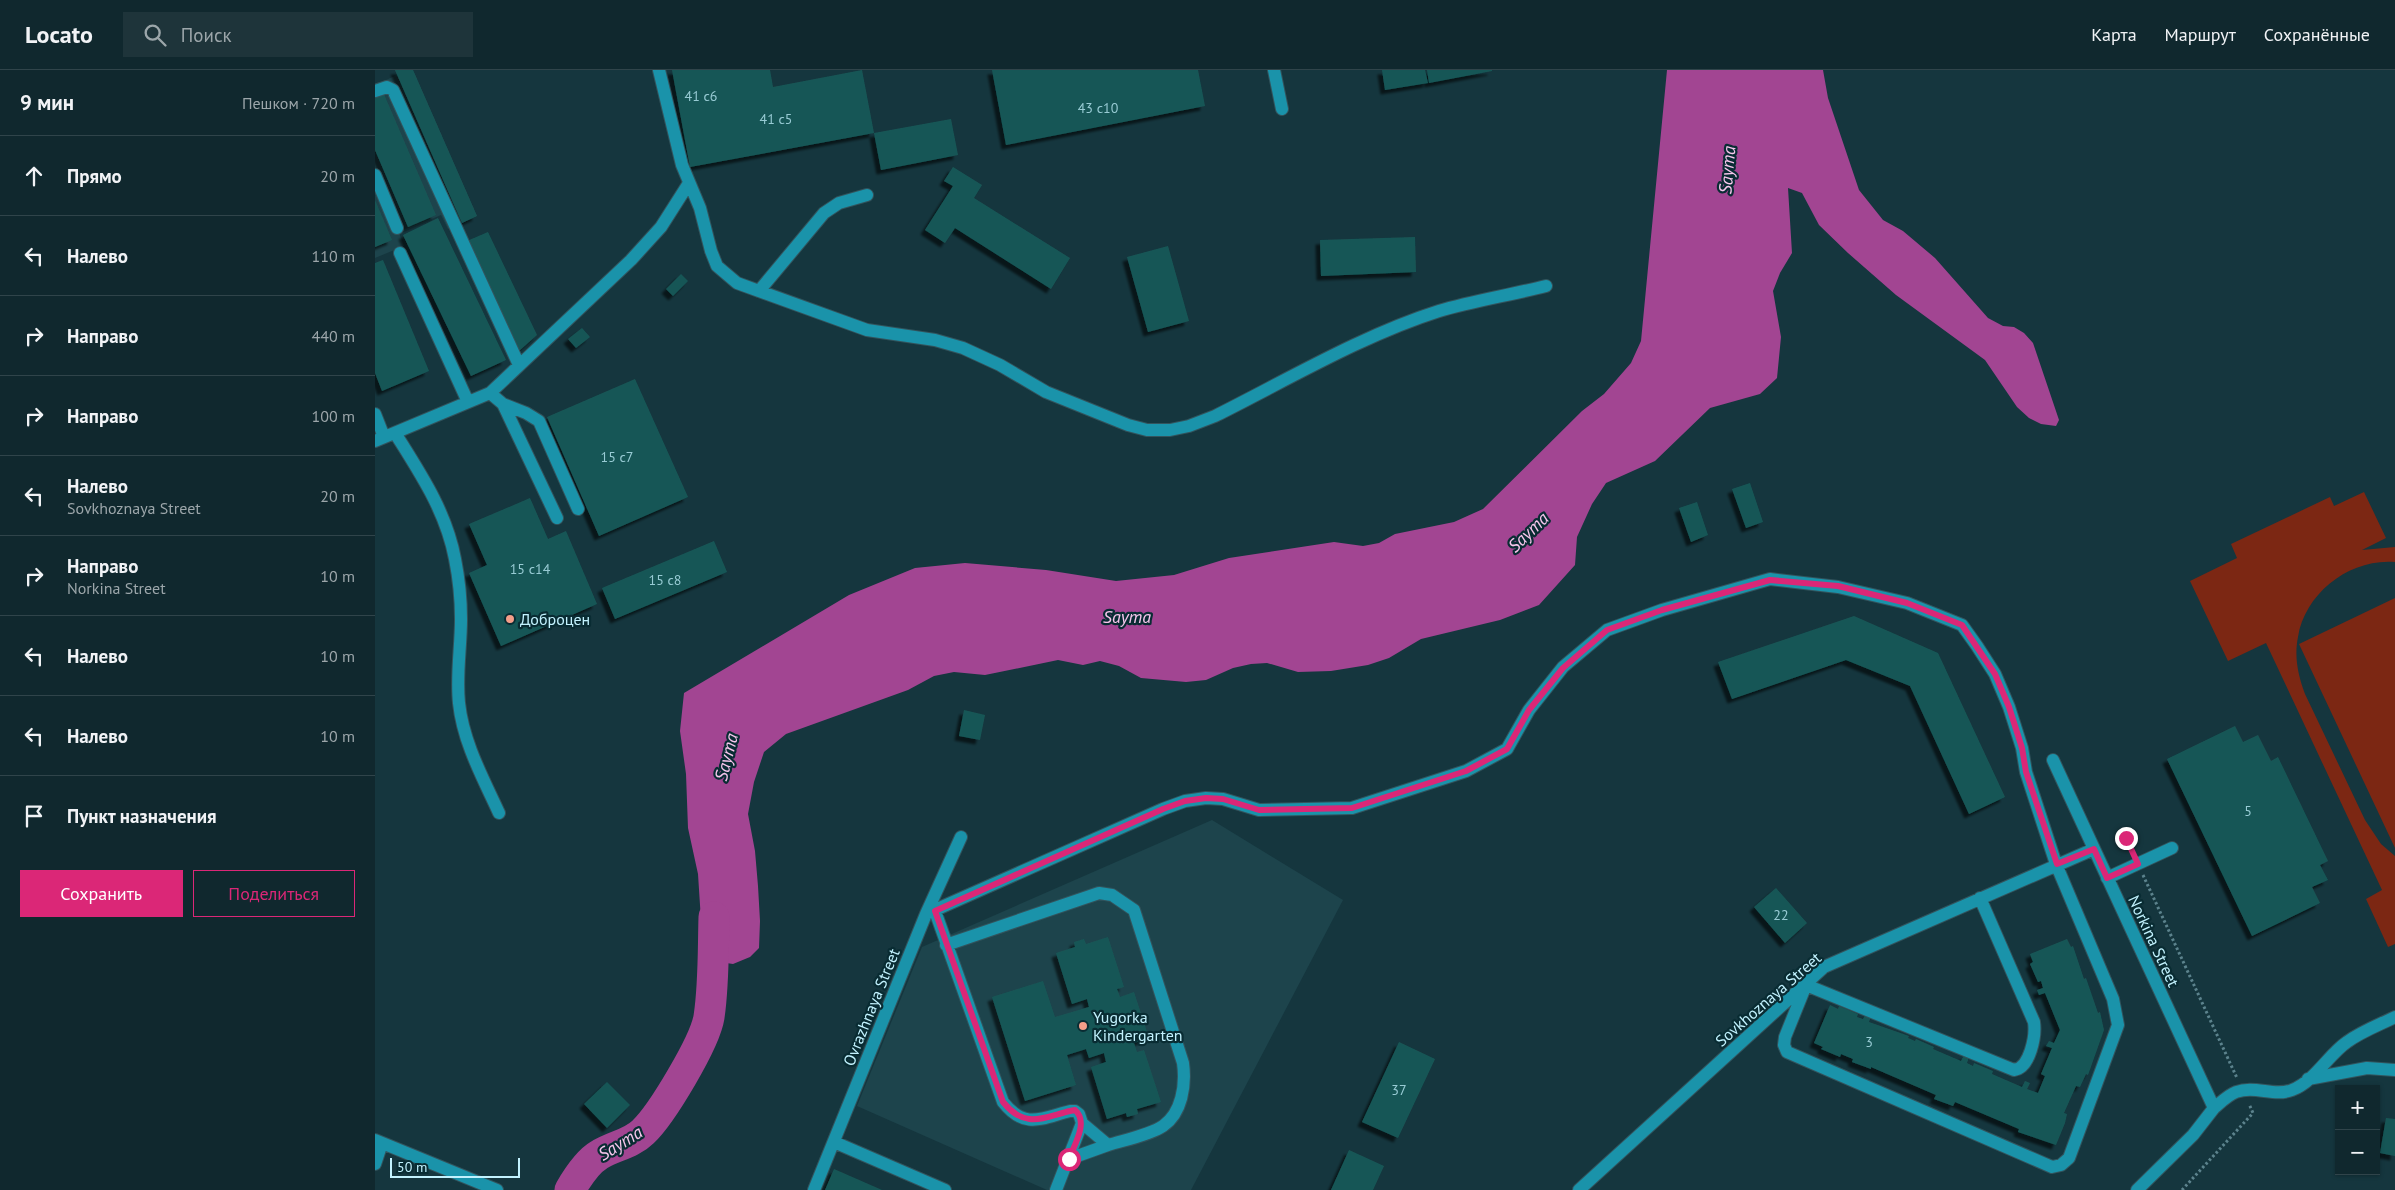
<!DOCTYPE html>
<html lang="ru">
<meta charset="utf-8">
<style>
:root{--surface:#10282e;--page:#1e343a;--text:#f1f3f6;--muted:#9ca6aa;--line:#30444a;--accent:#db2777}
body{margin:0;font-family:"PT Sans",sans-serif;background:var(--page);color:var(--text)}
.controls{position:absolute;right:15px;bottom:15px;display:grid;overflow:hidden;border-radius:0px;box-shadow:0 1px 4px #0004}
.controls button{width:45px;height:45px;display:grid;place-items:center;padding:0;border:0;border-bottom:1px solid var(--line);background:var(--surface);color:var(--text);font:25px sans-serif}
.scale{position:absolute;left:15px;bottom:12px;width:130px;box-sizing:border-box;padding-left:5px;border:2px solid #c2f2fe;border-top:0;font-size:14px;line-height:18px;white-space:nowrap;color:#c2f2fe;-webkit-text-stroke:4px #092c33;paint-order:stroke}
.stop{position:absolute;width:15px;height:15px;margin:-11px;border:4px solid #db2777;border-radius:50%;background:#fff}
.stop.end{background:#db2777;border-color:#fff;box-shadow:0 1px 5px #0008}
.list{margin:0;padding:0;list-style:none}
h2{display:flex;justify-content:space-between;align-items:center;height:65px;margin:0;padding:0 20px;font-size:21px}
h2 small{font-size:16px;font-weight:400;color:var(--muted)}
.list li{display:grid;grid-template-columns:32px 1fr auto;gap:15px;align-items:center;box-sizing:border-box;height:80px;padding:0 20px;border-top:1px solid var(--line)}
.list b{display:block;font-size:19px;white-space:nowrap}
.list p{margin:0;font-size:16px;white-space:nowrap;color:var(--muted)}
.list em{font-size:16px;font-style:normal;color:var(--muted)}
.actions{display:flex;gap:10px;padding:15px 20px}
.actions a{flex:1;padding:11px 0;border:1px solid var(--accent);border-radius:0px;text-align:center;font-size:18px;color:var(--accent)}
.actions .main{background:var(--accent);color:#fff}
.icon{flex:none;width:28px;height:28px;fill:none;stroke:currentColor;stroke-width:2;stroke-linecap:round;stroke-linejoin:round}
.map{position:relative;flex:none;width:2020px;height:1120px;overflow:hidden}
header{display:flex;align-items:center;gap:30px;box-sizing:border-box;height:70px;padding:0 25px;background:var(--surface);border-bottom:1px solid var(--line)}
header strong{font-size:24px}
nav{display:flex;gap:28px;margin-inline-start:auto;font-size:18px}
.search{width:350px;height:45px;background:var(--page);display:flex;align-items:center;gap:12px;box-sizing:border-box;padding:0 18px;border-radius:0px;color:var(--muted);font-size:19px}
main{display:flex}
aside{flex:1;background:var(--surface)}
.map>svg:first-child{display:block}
.built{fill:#1d444c}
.green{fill:#7c2713}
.water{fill:#a24592}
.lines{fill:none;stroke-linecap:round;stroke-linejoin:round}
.river{stroke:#a24592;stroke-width:31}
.building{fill:#185756;filter:url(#shadow)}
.minor-casing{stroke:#32545d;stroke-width:14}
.path{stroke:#5c838d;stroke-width:3;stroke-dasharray:2.5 2.5;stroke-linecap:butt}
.minor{stroke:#1a93aa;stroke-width:12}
.route{stroke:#db2777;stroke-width:6}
.poi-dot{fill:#f49e89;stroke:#092c33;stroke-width:2}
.labels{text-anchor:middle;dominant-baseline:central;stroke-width:4.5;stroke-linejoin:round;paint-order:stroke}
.number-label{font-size:14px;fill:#98cbd4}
.poi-label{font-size:16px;fill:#c2f2fe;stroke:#092c33;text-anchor:start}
.street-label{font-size:16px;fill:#c2f2fe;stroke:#092c33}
.water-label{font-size:18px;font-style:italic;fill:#f8c7ed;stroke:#092c33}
</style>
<header>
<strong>Locato</strong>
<div class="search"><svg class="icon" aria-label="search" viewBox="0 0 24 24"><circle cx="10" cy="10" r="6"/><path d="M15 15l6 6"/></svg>Поиск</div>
<nav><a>Карта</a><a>Маршрут</a><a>Сохранённые</a></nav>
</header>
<main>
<aside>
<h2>9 мин<small>Пешком · 720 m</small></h2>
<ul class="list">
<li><svg class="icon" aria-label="ahead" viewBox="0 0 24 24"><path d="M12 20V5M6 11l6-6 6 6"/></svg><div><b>Прямо</b></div><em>20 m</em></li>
<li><svg class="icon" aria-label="left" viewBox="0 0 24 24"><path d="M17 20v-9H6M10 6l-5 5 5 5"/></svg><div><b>Налево</b></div><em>110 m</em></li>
<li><svg class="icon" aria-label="right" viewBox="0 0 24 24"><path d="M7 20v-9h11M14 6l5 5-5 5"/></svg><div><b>Направо</b></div><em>440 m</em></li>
<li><svg class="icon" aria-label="right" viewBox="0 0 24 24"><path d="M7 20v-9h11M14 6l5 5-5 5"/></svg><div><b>Направо</b></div><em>100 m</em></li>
<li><svg class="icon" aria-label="left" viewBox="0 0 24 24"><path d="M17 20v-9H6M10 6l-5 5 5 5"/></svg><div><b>Налево</b><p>Sovkhoznaya Street</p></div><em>20 m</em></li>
<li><svg class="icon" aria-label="right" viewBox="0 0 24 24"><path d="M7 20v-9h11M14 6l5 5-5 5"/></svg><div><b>Направо</b><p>Norkina Street</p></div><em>10 m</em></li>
<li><svg class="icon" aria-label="left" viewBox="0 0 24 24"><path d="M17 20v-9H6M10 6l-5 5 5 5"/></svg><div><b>Налево</b></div><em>10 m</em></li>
<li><svg class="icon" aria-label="left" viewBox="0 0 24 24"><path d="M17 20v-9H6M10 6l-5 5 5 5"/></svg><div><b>Налево</b></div><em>10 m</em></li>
<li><svg class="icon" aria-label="arrive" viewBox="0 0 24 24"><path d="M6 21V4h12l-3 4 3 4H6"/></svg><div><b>Пункт назначения</b></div></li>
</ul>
<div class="actions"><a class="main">Сохранить</a><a>Поделиться</a></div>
</aside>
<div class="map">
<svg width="2020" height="1120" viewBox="0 0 2020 1120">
<defs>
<filter id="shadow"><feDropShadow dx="-4.5" dy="4.5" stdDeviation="1" flood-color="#0009"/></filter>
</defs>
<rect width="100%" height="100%" fill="#15363e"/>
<!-- built -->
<path class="built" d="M20,0H38L102,146L73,159L66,145L24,163L29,176L0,188V15L22,5Z
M837,750L968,830L816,1120H672L482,1036L547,877Z"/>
<!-- green -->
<path class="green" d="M1989,422L2011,468L1987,480L2020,477V492C1975,488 1930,523 1923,567C1919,587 1923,605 1930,624L1990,750L2006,774L2020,786V874L2013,877L1991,829L2007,820L1891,573L1853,591L1815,511L1862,488L1856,474L1955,427L1959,436Z
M2020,528V778L1924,574Z"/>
<!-- water -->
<path class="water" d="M1292,0H1448L1453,28L1484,120L1508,150L1528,161L1560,188L1613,248L1628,256L1639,257L1649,263L1658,273L1684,350L1681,356L1666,354L1654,348L1642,337L1610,290L1521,225L1473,183L1444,155L1427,123L1413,118L1417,183L1405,203L1398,221L1406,267L1402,308L1385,324L1335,338L1280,391L1231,413L1217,434L1202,467L1200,495L1164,535L1125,550L1046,569L1014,588L993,595L956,601L923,602L892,593L876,594L858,598L831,610L811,612L766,608L744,596L725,591L708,595L683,590L610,605L579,602L559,606L533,620L411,664L389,682L379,712L373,744L380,781L383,816L385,851L384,878L375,887L358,894L338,891L330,883L327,866L323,804L313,758L311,704L305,661L309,623L474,525L540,498L590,493L671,500L741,511L799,505L854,488L959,472L988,476L1004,473L1020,464L1079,452L1108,439L1207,341L1229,324L1256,293L1266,271Z"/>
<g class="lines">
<!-- river -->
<path class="river" d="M195,1120C202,1108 212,1092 224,1085C238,1076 256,1074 268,1062C287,1044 330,972 334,947C339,914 338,880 339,847"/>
</g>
<!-- building -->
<path class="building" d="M20,0H38L102,146L87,153Z
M297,0H395L398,17L487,0L499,63L315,97Z
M617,0H823L830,36L631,75Z
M1007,0H1050L1053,13L1010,20Z
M1052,0H1117V1L1054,13Z
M8,22L61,145L33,157L0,80V25Z
M576,49L583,85L506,100L499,63Z
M578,97L607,115L599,128L695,188L676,219L580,158L570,173L550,160L578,116L569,111Z
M0,130L17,170L0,177Z
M63,148L131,290L96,306L28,165Z
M113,162L162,265L144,281L92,171Z
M1040,167L1041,202L946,206L945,170Z
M793,176L814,251L773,262L752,187Z
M8,190L54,301L7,321L0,303V193Z
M306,204L313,211L298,226L291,219Z
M207,258L215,267L201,278L193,269Z
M260,309L313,427L224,466L172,347Z
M1375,413L1388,452L1371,458L1357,419Z
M155,428L173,469L191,461L222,534L126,576L94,503L112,495L94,454Z
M1322,432L1333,465L1316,472L1304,438Z
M339,471L352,502L240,549L227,518Z
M1479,546L1563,583L1630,727L1594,744L1535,616L1471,590L1357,629L1343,592Z
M589,640L610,645L605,670L584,666Z
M1860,656L1868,672L1883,665L1896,691L1903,687L1953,791L1945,795L1953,810L1937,817L1945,833L1877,866L1792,689Z
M1401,818L1432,853L1410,873L1379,837Z
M733,867L749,917L742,919L745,927L759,922L774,968L759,973L762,982L769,980L786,1032L762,1039L763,1044L752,1047L751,1043L732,1049L716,997L731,992L729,983L714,988L711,979L692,985L701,1015L650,1031L617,927L668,911L680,947L714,937L712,929L697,934L681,883L700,877L699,872L709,869L711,874Z
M1692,869L1696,877L1698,876L1709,909L1711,908L1723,943L1725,942L1729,960L1713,1005L1711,1004L1705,1017L1701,1016L1689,1043L1692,1044L1690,1053L1681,1075L1643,1062L1644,1059L1580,1032L1578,1036L1559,1029L1561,1025L1496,997V999L1477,992L1478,989L1466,984L1465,987L1446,979L1448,977L1439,973L1455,935L1463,939L1464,936L1483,944L1482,947L1488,949L1491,944L1496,946L1494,952L1534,966L1533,968L1540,971L1541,969L1559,977L1558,979L1586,991L1589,985L1594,987L1592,993L1598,996L1599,993L1618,1001L1617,1004L1647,1017L1650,1011L1655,1013L1652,1019L1663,1023L1670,1006L1666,1004L1677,978L1671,976L1674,971L1679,973L1685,960L1670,923L1664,925L1662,920L1668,918L1666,911L1663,912L1655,894L1658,892L1655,884Z
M1024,972L1060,989L1023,1068L987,1052Z
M232,1012L255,1035L232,1058L209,1034Z
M2011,1048L2020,1049V1086L2005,1083Z
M974,1080L1009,1096L998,1120H956Z
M459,1099L507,1120H450Z"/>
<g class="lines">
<!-- minor casing -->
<g class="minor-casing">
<path id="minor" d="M284,0L307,95L325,138L336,181L342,196L362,213L492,260L560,270L588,278L625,295L671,322L753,355L772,360H795L814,356L840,346C912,310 988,265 1064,241C1098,231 1136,225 1171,216
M899,0L907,39
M0,21L12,17L18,20L144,295
M0,105L22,158
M25,183L93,332
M384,221L449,143L464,133L492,125
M115,323L256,190L286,157L314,113
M128,334L151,343L164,351L203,439
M0,344L9,367
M20,363C45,403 71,441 80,489C84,509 86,529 86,549C86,577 81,605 84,633C88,672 108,708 124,743
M0,371L115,323L128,334L182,448
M1678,690L1839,1038L1818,1065L1762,1120
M1732,808L1797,778
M560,841L628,1032C650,1060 667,1048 695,1041H700L704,1044L707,1053L681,1120
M551,844L788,739L810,731L831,728L848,729L884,740L977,738L1091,701L1132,679L1154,640L1188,597L1232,560L1287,540L1395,509L1463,517L1532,533L1587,555L1602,576L1620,604L1634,637L1647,678L1651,702L1681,794L1738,929L1743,955L1694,1088L1686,1095L1677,1097L1412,982L1409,975L1410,967L1431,915L1639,1000C1655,998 1661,966 1659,952L1605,828
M571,875L724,823L737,825L759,840L808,993C811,1015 807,1043 788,1056C775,1065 749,1070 733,1075L707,1053
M1933,1009L1992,998L2020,1000
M1839,1038C1845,1033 1853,1025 1861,1022C1880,1015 1899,1027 1917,1020C1940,1011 1953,985 1972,972C1987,961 2004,955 2020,947
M0,1070L122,1120
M459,1072L570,1120
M694,1089L733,1075
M0,1094L7,1073
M439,1120L551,844L586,767
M1204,1120L1449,897L1719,779"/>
</g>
<!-- path -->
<path class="path" d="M1751,768L1757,781
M1768,805L1862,1008
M1807,1120L1878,1043L1874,1034"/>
<!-- minor -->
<use href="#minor" class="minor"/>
</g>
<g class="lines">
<!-- route -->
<path class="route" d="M694,1089C699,1075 714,1052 700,1040L695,1041C667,1048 650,1059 628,1032L560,841L788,739L810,731L831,728L848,729L884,740L977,738L1091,701L1132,679L1154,640L1188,598L1232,560L1287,540L1395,510L1463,516L1532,533L1587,555L1620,604L1634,637L1647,678L1651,702L1682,794L1719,779L1732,808L1763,794L1751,768"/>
</g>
<!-- markers -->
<g class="poi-dot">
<circle cx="135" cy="549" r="5"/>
<circle cx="708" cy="956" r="5"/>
</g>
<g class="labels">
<!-- number labels -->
<g class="number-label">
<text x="326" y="26">41 с6</text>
<text x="723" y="38">43 с10</text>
<text x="401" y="49">41 с5</text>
<text x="242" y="387">15 с7</text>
<text x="155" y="499">15 с14</text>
<text x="290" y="510">15 с8</text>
<text x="1873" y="741">5</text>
<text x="1406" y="845">22</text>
<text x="1494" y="972">3</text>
<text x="1024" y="1020">37</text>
</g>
<!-- poi labels -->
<g class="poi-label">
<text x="145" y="549">Доброцен</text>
<text x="718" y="947">Yugorka<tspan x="718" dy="18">Kindergarten</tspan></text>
</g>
<!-- street labels -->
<g class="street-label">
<text transform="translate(1779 871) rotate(65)">Norkina Street</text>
<text transform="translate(1393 929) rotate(-41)">Sovkhoznaya Street</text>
<text transform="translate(496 937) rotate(-68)">Ovrazhnaya Street</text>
</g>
<!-- water labels -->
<g class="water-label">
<text transform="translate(1352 100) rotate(-85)">Sayma</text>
<text transform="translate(1153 462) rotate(-44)">Sayma</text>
<text x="752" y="546">Sayma</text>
<text transform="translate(351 687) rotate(-76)">Sayma</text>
<text transform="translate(245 1073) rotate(-32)">Sayma</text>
</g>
</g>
</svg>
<div class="controls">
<button>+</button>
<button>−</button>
</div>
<div class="scale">50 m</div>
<div class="stop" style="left:694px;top:1089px"></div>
<div class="stop end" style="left:1751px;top:768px"></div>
</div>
</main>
